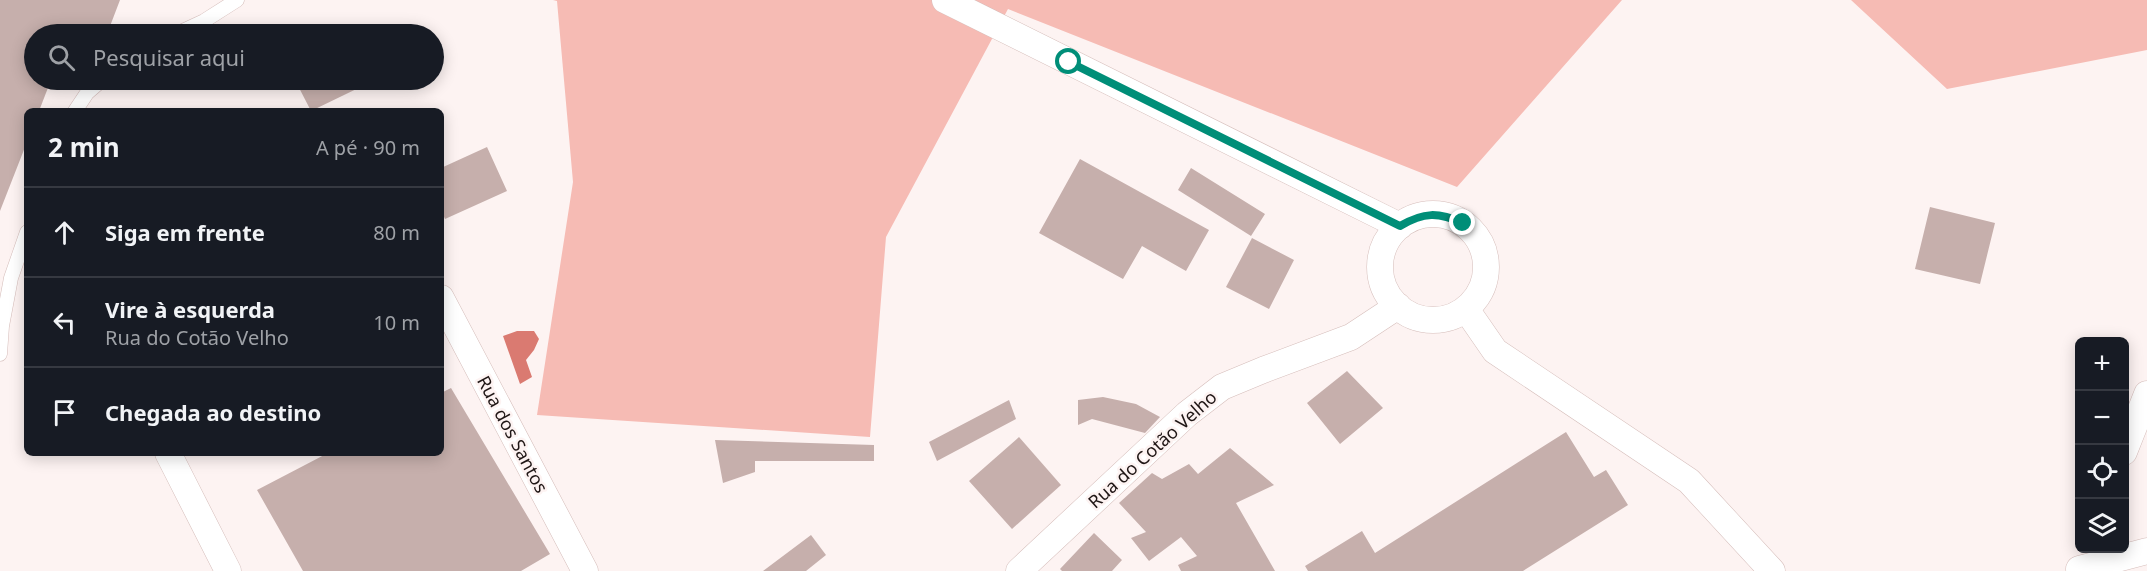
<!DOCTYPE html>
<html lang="pt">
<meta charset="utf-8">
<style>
:root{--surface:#171b24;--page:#242831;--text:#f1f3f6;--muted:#9ea1a6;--line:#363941}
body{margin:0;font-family:"Noto Sans",sans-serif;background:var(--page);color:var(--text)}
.controls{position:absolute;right:18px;bottom:18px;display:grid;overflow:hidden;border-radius:9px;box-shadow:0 3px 15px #0003}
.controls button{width:54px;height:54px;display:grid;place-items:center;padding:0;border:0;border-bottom:2px solid var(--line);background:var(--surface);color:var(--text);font:30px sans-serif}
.stop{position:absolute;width:18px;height:18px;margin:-14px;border:4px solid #008e78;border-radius:50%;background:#fff}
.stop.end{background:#008e78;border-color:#fff;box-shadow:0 2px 6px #0008}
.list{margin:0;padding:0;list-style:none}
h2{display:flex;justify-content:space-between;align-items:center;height:78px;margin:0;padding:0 24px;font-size:26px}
h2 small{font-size:20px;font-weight:400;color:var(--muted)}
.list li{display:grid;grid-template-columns:39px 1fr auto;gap:18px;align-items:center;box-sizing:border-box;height:90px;padding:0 24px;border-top:2px solid var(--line)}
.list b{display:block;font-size:22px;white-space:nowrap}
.list p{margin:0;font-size:20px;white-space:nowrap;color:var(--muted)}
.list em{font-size:20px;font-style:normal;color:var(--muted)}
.icon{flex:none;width:33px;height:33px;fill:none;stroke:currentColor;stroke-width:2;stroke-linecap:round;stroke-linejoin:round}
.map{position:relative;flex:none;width:2147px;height:571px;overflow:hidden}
.search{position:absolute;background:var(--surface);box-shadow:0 3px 15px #0003;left:24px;top:24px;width:420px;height:66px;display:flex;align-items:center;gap:15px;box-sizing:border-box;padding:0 21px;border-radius:33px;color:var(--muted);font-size:22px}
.panel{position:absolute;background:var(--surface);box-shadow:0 3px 15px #0003;left:24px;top:108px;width:420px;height:348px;border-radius:9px}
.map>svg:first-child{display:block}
.green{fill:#f6bbb4}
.water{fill:#da7a71}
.building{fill:#c6afac}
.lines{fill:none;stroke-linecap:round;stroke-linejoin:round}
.service-casing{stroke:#d5bdba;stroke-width:15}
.minor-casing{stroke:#d5bdba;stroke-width:27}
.service{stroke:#fff;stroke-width:14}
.minor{stroke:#fff;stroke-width:26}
.route{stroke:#008e78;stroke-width:8}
.labels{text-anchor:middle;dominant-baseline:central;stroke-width:5;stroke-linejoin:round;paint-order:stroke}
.street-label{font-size:18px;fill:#1f1615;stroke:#fdf3f2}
</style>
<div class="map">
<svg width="2147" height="571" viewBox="0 0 2147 571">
<rect width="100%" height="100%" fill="#fdf3f2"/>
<!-- green -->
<path class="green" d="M553,0H1622L1457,187L1008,9L886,237L870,437L537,415L573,182L557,1Z
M1851,0H2147V50L1947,89Z"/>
<!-- water -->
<path class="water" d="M517,331H534L539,339L534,350L526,360L532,377L520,384L503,336Z"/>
<!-- building -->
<path class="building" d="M0,0H120L107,34H34V80H51L39,111H27V142L0,211Z
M295,80H375L311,111Z
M487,147L507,191L445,219L441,210V168Z
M1080,159L1209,230L1186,271L1142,246L1123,279L1039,233Z
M1191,168L1265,214L1251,236L1178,190Z
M1930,207L1995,223L1980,284L1915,269Z
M1252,238L1294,260L1269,309L1226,287Z
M1347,371L1383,408L1340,444L1307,403Z
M451,388L550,554L521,571H303L257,490L328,453H441V393Z
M1103,397L1136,404L1160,417L1145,433L1092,419L1078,425V400Z
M1009,400L1016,419L937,461L929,442Z
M1566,432L1594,477L1606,470L1628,505L1523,571H1308L1305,566L1362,531L1375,553Z
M1019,437L1061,485L1012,529L969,481Z
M715,440L874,445V461H755V472L723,483Z
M1230,448L1274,485L1236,503L1275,571H1181L1178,565L1197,556L1181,537L1149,561L1131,538L1146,532L1119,503L1152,473L1162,479L1189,464L1198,474Z
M1094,533L1122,560L1112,571H1062L1060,569Z
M811,535L826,555L806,571H763Z"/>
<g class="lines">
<!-- service casing -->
<g class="service-casing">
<path id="service" d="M176,34L204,21L237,0
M75,111L87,93L102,80
M0,354L2,326L11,278L27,232"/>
</g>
<!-- minor casing -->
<g class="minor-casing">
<path id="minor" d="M945,0L1400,226
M1380 267a53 53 0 1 1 106 0a53 53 0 1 1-106 0Z
M441,298L585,571
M1466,309L1495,351L1689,481L1772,571
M2124,452L2147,394
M168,453L228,571
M2079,569L2147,551
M1019,571L1187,414L1222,387L1263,370L1351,337L1398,306"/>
</g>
<!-- service -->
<use href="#service" class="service"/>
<!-- minor -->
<use href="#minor" class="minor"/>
</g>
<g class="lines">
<!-- route -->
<path class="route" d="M1069,62L1400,226C1424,212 1438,212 1463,223"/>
</g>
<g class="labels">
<!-- street labels -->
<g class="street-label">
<text transform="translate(513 434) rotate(62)">Rua dos Santos</text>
<text transform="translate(1152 449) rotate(-42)">Rua do Cotão Velho</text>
</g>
</g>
</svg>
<div class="controls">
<button>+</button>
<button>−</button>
<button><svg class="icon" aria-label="locate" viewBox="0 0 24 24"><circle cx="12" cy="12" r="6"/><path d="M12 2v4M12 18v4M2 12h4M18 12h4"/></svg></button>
<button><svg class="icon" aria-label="layers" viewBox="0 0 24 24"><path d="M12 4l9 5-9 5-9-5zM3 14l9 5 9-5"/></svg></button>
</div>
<div class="stop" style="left:1069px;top:62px"></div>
<div class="stop end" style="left:1463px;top:223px"></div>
<div class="search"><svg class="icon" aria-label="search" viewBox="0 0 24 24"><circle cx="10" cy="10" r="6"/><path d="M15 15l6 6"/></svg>Pesquisar aqui</div>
<section class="panel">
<h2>2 min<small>A pé · 90 m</small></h2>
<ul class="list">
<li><svg class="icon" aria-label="ahead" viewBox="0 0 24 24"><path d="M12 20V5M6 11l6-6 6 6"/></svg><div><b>Siga em frente</b></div><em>80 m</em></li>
<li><svg class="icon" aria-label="left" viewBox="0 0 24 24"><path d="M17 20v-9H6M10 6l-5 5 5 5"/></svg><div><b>Vire à esquerda</b><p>Rua do Cotão Velho</p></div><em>10 m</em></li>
<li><svg class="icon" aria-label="arrive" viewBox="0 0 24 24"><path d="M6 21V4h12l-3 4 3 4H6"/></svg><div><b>Chegada ao destino</b></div></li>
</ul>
</section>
</div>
